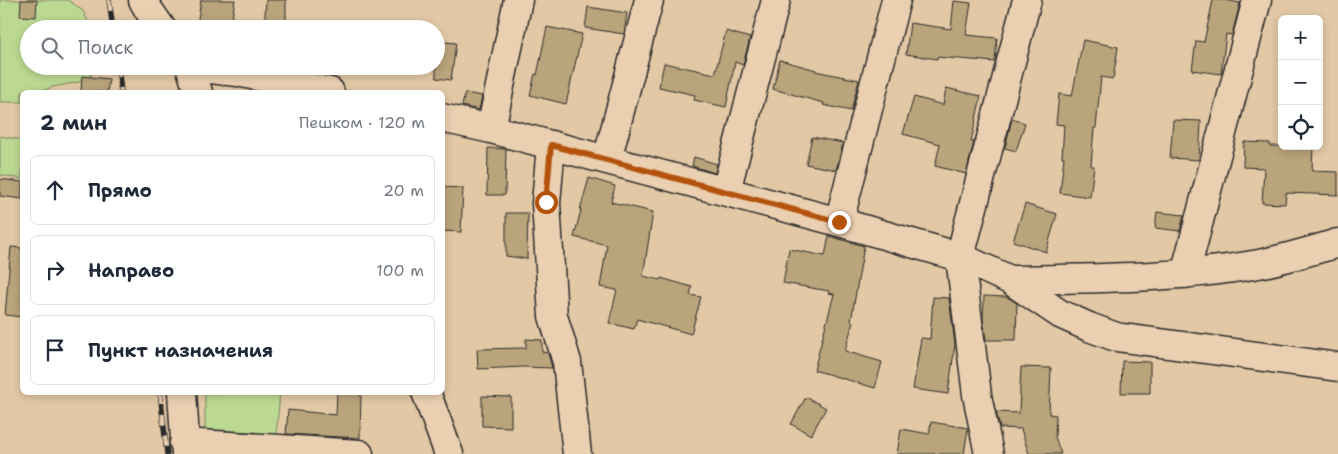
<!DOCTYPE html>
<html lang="ru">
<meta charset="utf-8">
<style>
:root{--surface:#fff;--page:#f6f6f7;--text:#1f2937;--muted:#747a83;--line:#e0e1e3}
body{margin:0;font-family:"Shantell Sans",sans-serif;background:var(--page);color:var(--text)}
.controls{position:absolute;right:15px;top:15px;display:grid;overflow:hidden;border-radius:8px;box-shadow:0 2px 8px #0003}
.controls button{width:45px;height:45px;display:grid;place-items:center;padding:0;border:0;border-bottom:1px solid var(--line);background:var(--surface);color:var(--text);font:25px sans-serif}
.stop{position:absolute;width:15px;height:15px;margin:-11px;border:4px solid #b45309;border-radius:50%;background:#fff}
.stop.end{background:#b45309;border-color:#fff;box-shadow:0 1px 5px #0008}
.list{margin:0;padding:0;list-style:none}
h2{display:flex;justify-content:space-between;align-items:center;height:65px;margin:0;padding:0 20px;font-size:21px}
h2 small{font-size:16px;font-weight:400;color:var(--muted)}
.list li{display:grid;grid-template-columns:32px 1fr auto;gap:15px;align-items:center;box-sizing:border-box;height:70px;margin:0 10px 10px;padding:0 10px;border:1px solid var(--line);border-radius:8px}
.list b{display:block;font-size:19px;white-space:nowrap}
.list em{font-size:16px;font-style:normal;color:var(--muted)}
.icon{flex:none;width:28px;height:28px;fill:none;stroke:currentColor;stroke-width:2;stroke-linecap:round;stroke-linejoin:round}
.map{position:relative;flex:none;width:1338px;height:454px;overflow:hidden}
.search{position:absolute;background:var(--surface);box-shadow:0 2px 8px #0003;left:20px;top:20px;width:425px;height:55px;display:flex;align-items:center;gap:12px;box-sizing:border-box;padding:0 18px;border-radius:28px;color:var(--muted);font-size:19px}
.panel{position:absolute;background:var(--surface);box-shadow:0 2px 8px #0003;left:20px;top:90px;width:425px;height:305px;border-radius:8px}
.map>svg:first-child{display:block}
.green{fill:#bcd991;stroke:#74825e}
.building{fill:#baa47b;stroke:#2b2b2b}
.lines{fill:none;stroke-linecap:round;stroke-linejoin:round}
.minor-casing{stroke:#2b2b2b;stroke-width:31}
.minor{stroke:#eacfb1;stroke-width:28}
.rail-casing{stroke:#2b2b2b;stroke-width:5.5}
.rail{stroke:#eacfb1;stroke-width:4;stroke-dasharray:11;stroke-linecap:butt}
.route{stroke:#b45309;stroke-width:6}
</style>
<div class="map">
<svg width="1338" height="454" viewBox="0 0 1338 454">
<rect width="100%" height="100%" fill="#e2c8a5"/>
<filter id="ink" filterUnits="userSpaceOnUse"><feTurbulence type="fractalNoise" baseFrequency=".02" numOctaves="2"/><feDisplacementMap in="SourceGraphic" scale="10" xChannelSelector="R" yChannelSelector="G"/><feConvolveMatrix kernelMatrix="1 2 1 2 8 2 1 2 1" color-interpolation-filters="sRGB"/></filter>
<g filter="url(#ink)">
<!-- green -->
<path class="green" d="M0,0H68L83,11L92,29H29V66H93L90,80L52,87L41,92H22V102H0Z
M0,136L22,140V179L0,175Z
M205,393H280L276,436H205Z"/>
<!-- building -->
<path class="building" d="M21,0H37L36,17L20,16Z
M201,0H235L230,29H215L197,25Z
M266,0H286V29H264Z
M1213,0H1225L1240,3L1232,35L1226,34L1221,74L1192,70L1196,41L1204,42Z
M954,1L971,3L966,35L997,38L995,62L937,57V59L906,54L910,23L951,29Z
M588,7L627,13L624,34L585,28Z
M547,27L582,34L566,104L530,95L535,74L537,75Z
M726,31L750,38L743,65L735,62L726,107L694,100L695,95L659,87L664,63L715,74Z
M1083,40L1118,47L1113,79L1101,77L1096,128H1094L1091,166H1094L1090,197L1060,193L1064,157H1062L1064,125L1056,124L1059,94L1072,96Z
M436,41L456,43L451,80L436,78Z
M780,60L816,70L815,71L859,80L851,111L823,105L824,103L773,89Z
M82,76L109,79L107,92H81Z
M946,88L981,96L971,142H974L966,174L935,166L940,144L903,134L914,97L943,105Z
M465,93L482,96L479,110L462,106Z
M1012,119L1025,123L1016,151L1005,148Z
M1173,120L1201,121L1199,160L1170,158Z
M812,137L843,143L836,170L806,164Z
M1244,142L1270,143V146H1313L1312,171L1338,172V195L1286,193L1285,204L1262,203L1264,168L1243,167Z
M488,148L506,149L505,195H487Z
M694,157L717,164L715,173L692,166Z
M589,178L615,186L611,202L653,212L643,276L660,280L661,278L692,287L690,295L701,297L691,334L637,319L634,329L609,323L617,290L600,287L607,245L574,237L581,210H580Z
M0,179L22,182V199L0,196Z
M442,187L463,188L461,232L442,231Z
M1025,204L1057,214L1046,252L1013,241Z
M1157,212L1184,215L1180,231L1155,228Z
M506,213H528L527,259L506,256Z
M829,236L864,246L851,321L853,322L845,351L882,362L875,388L814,370L834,294L828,293L829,291L783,283L789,249L825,256Z
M11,247L22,248V317L5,315Z
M984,296L1007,297L1017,303L1016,340H986L983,319Z
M933,297L949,298L955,345L948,394L913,389L921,338L930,339Z
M526,339L542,340V352L548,353L552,368L523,367L478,369L477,349L526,348Z
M1122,361L1150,362V393H1121Z
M1021,367L1051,368L1049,414L1056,415L1055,437L1061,454H1029L1021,429L1000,428L996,412L1019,413Z
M337,392H361L360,438L286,434L288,410L336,415Z
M482,396L511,397V427L482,426Z
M806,397L826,408L811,435L791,424Z
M931,422L968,428L964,454H897L901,429L929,434Z"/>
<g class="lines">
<!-- minor casing -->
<g class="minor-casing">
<path id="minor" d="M143,0L148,9L162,29
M190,66L198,92
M191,67L238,72L330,92
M442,118L491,129L839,222L960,257L1010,280L1060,314L1089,327L1116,337L1338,367
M491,129L518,0
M551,145L546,203L553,316L567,362L577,454
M607,160L649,0
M726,191L776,0
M839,222L896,0
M1185,274L1257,0
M1010,280C1091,278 1172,279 1253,265C1282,260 1310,251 1338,243
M182,392L186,454
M426,392L449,454
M184,443L359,454
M989,454L977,395L960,257L1027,0"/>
</g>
<!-- minor -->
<use href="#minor" class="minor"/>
<!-- rail casing -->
<g class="rail-casing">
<path id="rail" d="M109,0L113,29
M118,66L121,92
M160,392L167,454"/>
</g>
<!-- rail -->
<use href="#rail" class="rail"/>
</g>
</g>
<g class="lines" filter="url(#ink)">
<!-- route -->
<path class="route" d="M546,202L551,145L839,222"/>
</g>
</svg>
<div class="controls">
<button>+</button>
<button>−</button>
<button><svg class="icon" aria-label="locate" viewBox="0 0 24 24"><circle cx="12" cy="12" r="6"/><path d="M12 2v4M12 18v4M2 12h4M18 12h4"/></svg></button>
</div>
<div class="stop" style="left:546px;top:202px"></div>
<div class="stop end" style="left:839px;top:222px"></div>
<div class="search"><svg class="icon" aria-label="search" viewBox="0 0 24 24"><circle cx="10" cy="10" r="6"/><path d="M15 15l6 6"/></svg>Поиск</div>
<section class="panel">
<h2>2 мин<small>Пешком · 120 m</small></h2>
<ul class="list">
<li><svg class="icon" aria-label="ahead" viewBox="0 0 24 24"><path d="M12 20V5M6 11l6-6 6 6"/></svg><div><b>Прямо</b></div><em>20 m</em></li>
<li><svg class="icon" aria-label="right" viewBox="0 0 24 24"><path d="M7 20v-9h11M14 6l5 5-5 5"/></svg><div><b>Направо</b></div><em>100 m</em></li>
<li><svg class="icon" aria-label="arrive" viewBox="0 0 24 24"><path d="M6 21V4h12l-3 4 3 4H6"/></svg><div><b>Пункт назначения</b></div></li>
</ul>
</section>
</div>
